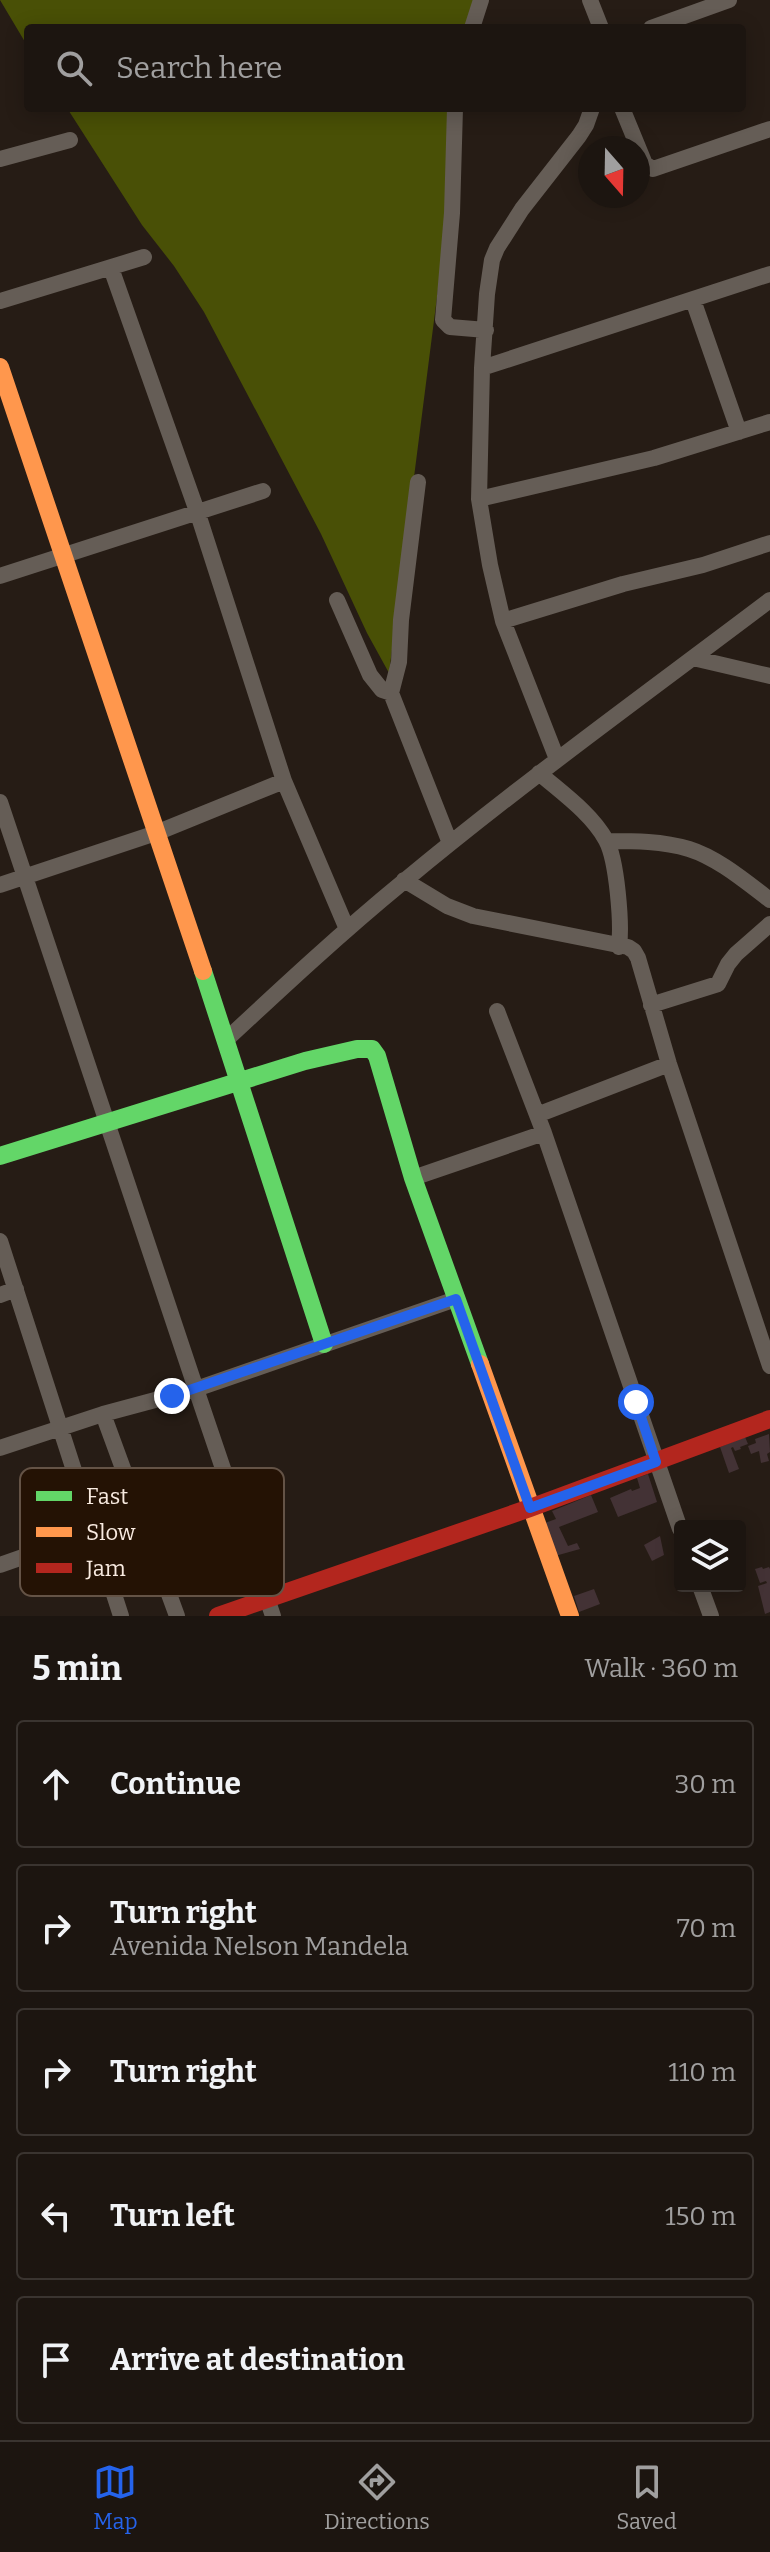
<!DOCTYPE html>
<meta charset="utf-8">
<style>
:root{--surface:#1c1510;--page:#29221e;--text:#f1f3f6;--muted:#a09f9f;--line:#3a3430;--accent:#2563eb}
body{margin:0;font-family:Bitter,serif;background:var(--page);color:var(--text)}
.controls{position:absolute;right:24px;bottom:24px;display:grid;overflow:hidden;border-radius:8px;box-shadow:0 4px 20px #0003}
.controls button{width:72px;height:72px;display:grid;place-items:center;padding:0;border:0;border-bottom:2px solid var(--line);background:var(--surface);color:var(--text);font:40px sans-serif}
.compass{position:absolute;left:578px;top:136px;width:72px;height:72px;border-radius:50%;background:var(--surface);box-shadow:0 4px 20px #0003;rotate:160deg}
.stop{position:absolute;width:24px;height:24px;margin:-18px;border:6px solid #2563eb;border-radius:50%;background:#fff}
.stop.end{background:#2563eb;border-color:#fff;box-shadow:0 2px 8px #0008}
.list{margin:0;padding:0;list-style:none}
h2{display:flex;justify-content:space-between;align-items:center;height:104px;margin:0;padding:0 32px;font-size:34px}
h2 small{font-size:26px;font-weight:400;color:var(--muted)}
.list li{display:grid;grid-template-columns:52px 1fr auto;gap:24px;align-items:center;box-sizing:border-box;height:128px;margin:0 16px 16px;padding:0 16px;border:2px solid var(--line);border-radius:8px}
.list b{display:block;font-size:30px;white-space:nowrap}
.list p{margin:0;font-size:26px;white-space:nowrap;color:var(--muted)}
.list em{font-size:26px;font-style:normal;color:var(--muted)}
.icon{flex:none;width:44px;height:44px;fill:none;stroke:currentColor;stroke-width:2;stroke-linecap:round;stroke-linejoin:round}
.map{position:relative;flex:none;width:770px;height:1616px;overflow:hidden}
.search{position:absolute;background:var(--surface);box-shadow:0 4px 20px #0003;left:24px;right:24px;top:24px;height:88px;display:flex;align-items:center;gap:20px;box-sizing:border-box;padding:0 28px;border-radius:8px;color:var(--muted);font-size:30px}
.sheet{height:824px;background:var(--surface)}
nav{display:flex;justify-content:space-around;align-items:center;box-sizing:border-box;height:112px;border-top:2px solid var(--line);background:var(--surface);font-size:22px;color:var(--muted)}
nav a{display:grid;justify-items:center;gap:4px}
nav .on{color:var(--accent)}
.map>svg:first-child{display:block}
.forest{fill:#495006}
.building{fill:#433235}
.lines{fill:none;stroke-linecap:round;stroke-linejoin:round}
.lane{stroke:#655d56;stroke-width:8}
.street{stroke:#655d56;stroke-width:16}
.fast{stroke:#63d668;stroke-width:18}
.slow{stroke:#ff974d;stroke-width:18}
.jam{stroke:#b3261e;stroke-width:18}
.route{stroke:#2563eb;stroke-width:10}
.key{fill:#241204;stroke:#645346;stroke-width:2}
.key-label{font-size:22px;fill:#f9ebe1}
</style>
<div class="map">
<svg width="770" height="1616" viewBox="0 0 770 1616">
<rect width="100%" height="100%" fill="#261c15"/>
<!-- forest -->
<path class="forest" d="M0,0H474L466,28H28V47Z
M67,108H451L443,250L389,673L367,633L321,534L204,312L174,266L142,225Z"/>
<!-- building -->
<path class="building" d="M769,1434L770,1452L767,1454L769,1461L761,1463L759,1451L751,1454L748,1446L756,1443L755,1439Z
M745,1437L748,1444L740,1447L741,1449L735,1451L733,1447L731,1448L739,1469L729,1473L720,1447Z
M648,1474L657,1502L618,1517L610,1498L631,1489L632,1491L640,1488L637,1478Z
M591,1495L598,1512L559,1527L568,1546L577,1543L580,1549L555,1556L542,1524L556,1519L552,1511Z
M660,1536L664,1555L652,1561L644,1545Z
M762,1567L763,1569L769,1567L770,1569V1612L765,1614L758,1586L767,1583L766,1581L760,1583L755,1569Z
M594,1589L600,1604L579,1612L574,1596Z"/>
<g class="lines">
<!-- lane -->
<path class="lane" d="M175,1539L177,1545L214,1532L212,1526
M175,1539L173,1533L199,1524
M159,1551L157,1545L235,1518L237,1523"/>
<!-- street -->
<path class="street" d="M590,0L601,28
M472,28L481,0
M651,28L729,0
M455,108L452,213L443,320L450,327L486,330
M622,108L645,164L653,169L770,129
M0,159L70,140
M111,268L198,514L284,781L347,929
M693,300L739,432
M0,301L144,257
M482,368L770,274
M418,482L401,620L399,662L391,693L450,843
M479,499L654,458L770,422
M0,576L263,491
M337,600L370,675L382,690L391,693
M503,621L623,584L703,565L770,543
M693,658L770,676
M557,759L503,621L490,565L479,499L482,368L487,294L492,260L497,248L522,209L579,136L586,125L592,108
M539,773C562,793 591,813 606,840C617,860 622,924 619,947
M0,802L196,1389L456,1299
M607,841C635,841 662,841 689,849C718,858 746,882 770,900
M404,880L447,906L473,916L628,947L634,951L638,958L669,1064L770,1366
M0,885L156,833L284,781
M651,1005L718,984L728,964L736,954L770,924
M497,1011L544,1133L680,1529
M226,1040C284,986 342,932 403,882C522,783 647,693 770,600
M537,1115L669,1064
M413,1178L544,1133
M0,1241L121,1616
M0,1295L16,1289
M103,1414L177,1616
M0,1448L103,1414L196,1389L273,1616
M0,1565L94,1532
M700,1586L711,1616"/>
<!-- fast -->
<path class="fast" d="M203,971L324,1344
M0,1156L305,1061L357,1049H372L377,1056L413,1178L480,1364"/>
<!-- slow -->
<path class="slow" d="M0,367L203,971
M480,1364L570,1616"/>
<!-- jam -->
<path class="jam" d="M218,1616L530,1508L770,1419"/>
</g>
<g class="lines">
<!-- route -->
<path class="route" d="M172,1396L456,1299L530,1508L656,1462L636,1402"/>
</g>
<!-- legend -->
<rect x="20" y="1468" width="264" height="128" rx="12" class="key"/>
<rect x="36" y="1491" width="36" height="10" fill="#63d668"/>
<rect x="36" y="1527" width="36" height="10" fill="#ff974d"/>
<rect x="36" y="1563" width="36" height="10" fill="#b3261e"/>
<g class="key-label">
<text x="86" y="1504">Fast</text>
<text x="86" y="1540">Slow</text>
<text x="86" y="1576">Jam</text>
</g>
</svg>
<div class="controls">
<button><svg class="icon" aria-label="layers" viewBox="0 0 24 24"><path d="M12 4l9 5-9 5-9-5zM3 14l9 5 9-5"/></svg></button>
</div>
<svg class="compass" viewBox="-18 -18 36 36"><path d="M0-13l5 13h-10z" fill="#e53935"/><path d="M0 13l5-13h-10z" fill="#a09f9f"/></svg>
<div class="stop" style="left:636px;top:1402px"></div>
<div class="stop end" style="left:172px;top:1396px"></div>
<div class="search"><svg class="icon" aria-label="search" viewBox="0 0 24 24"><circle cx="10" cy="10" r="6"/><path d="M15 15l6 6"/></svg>Search here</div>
</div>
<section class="sheet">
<h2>5 min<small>Walk · 360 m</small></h2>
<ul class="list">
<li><svg class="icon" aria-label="ahead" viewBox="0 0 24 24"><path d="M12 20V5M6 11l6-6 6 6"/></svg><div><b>Continue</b></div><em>30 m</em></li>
<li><svg class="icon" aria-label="right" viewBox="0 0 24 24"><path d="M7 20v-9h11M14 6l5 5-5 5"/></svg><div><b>Turn right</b><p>Avenida Nelson Mandela</p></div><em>70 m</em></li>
<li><svg class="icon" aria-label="right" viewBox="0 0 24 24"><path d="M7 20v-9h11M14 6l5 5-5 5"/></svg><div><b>Turn right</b></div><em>110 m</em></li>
<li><svg class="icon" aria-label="left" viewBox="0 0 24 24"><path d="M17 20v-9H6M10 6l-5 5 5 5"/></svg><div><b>Turn left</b></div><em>150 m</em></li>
<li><svg class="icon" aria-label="arrive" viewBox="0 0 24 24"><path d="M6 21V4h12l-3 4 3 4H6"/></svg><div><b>Arrive at destination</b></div></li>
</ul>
</section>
<nav>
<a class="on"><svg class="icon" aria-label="map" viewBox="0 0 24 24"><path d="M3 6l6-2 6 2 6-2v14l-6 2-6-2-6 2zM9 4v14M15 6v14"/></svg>Map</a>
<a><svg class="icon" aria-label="directions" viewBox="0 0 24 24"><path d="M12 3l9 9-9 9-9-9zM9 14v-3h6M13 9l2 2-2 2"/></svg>Directions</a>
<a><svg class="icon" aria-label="saved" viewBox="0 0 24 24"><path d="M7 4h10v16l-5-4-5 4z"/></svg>Saved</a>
</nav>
